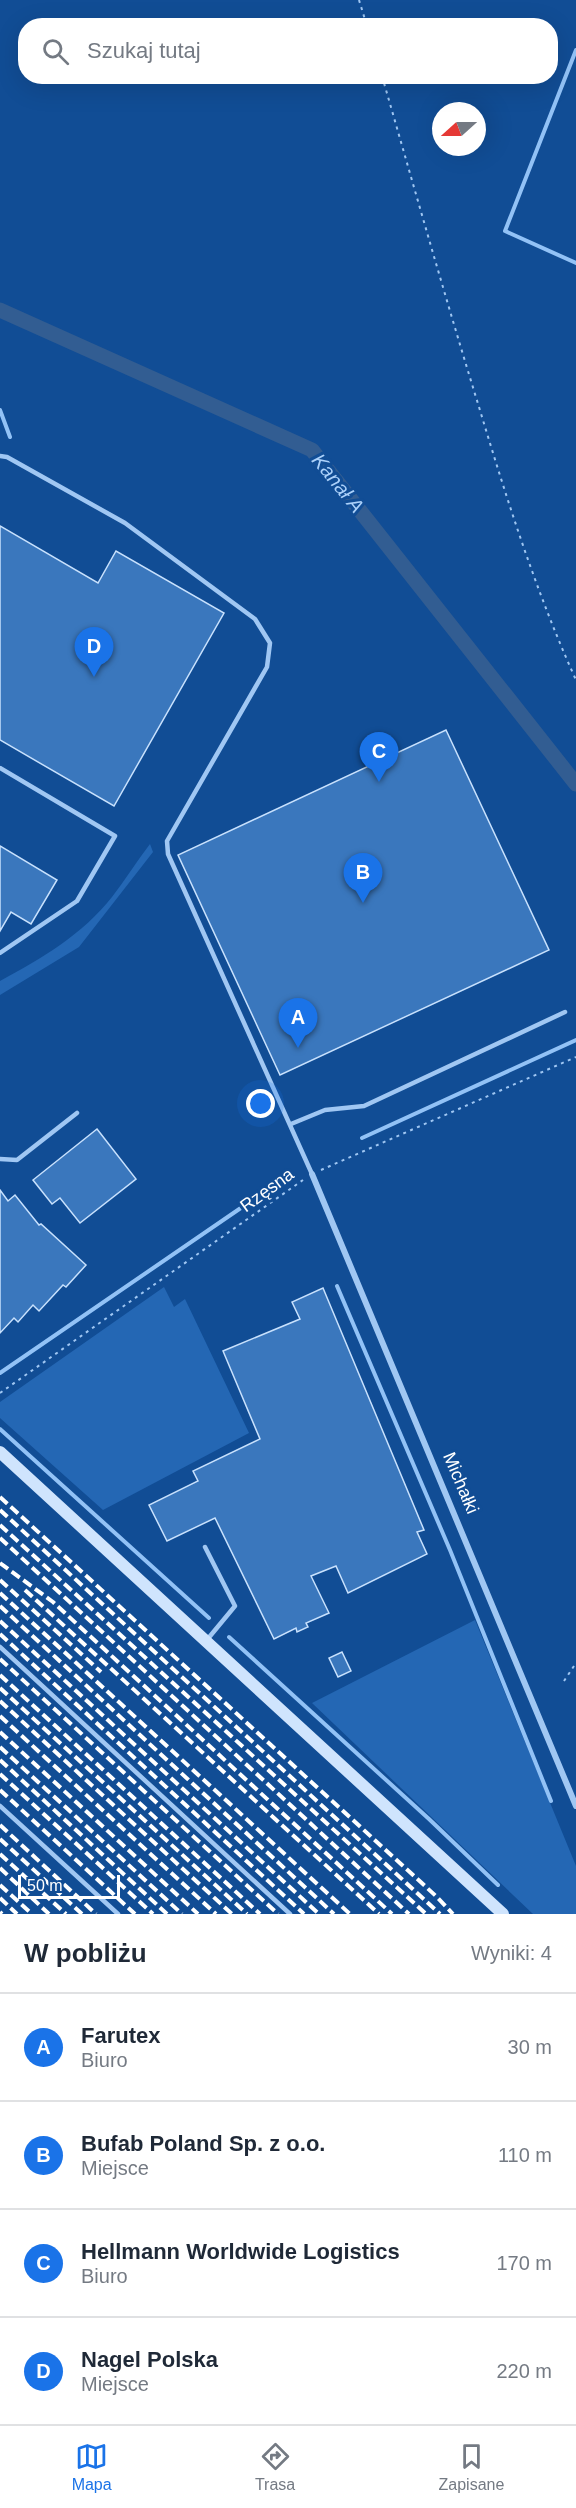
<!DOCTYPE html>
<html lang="pl">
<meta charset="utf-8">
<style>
:root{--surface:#fff;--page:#f2f2f3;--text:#1f2937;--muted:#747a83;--line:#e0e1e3;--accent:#1a73e8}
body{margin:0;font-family:Helvetica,sans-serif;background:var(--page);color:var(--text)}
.compass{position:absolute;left:432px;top:102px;width:54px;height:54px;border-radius:50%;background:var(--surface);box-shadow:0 6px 24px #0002;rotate:249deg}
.scale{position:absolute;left:18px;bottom:15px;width:102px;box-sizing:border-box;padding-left:6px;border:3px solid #fff;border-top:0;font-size:16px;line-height:21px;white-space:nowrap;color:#fff;-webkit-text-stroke:4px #114d95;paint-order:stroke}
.you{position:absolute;left:261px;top:1104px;width:21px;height:21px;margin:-15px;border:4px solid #fff;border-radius:50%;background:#1a73e8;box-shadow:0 0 0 9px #1a73e833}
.badge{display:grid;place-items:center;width:39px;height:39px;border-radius:50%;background:var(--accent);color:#fff;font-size:20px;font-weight:700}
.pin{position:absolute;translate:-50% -50px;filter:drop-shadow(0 2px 3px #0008)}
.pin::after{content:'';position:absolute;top:32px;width:21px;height:18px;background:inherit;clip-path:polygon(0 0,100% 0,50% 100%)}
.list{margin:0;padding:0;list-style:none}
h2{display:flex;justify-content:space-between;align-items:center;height:78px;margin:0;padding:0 24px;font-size:26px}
h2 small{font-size:20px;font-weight:400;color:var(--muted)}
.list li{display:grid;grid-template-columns:39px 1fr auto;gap:18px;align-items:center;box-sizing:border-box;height:108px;padding:0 24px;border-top:2px solid var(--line)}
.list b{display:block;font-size:22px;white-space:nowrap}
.list p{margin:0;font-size:20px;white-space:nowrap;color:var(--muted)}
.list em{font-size:20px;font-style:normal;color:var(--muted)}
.icon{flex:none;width:33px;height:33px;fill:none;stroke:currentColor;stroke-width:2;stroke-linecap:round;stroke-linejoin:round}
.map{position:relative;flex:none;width:576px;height:1914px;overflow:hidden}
.search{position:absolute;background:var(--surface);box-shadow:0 6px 24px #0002;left:18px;right:18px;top:18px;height:66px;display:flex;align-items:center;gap:15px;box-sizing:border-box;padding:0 21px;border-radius:24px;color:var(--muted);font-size:22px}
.sheet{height:510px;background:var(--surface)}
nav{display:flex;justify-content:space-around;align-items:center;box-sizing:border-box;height:84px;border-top:2px solid var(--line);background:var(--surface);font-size:16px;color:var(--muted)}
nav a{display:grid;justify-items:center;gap:3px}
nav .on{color:var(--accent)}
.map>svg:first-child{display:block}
.green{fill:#2467b4}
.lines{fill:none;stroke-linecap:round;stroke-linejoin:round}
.stream{stroke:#92c2f6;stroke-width:4}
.canal{stroke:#325d92;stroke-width:15}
.building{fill:#3a77bd;stroke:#c8e1fd;stroke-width:1.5}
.path{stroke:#a0c7f3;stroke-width:2;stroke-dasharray:3 4.5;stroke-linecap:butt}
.lane{stroke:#a0c7f3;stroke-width:4.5}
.street{stroke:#a0c7f3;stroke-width:6}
.secondary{stroke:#cfe4fd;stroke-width:12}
.rail{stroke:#fff;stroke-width:4;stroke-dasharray:10 4.5;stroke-linecap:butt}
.labels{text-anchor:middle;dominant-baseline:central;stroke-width:6;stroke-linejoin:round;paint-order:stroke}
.street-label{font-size:18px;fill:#fff;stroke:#114d95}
.water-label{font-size:20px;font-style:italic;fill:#acd1fa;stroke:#114d95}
</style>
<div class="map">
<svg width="576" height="1914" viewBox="0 0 576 1914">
<rect width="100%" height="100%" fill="#114d95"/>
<!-- green -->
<path class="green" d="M150,844L153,852L79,947L0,995V981C41,959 83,934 112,897C125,880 137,861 150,844Z
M164,1287L174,1307L185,1299L249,1433L103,1510L0,1418V1402Z
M475,1620L576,1866V1914H533L312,1703Z"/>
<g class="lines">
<!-- stream -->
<path class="stream" d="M576,50L505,231L576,263
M0,410L10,437
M362,1138L576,1040
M337,1286L450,1550L551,1801
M0,1373L251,1201
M0,1429L209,1618
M229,1637L429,1819L498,1885"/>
<!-- canal -->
<path class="canal" d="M0,310L312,450L576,784"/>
</g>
<!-- building -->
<path class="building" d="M0,526L98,583L116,551L224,613L114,806L0,740Z
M446,730L549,950L280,1075L178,855Z
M0,846L57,880L31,924L11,912L0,931Z
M97,1129L136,1179L80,1223L60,1198L52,1204L33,1180Z
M0,1190L8,1201L15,1195L39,1225L41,1224L86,1265L66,1287L63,1285L39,1311L33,1305L18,1322L14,1318L0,1333Z
M323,1288L424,1530L417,1532L427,1554L348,1593L336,1566L311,1576L329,1613L306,1623L308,1627L297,1632L296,1628L274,1639L215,1518L167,1541L149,1505L198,1481L193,1471L260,1439L223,1351L300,1319L292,1302Z
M342,1652L351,1671L338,1677L329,1658Z"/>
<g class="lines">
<!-- path -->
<path class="path" d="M359,0L367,26
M382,76C414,187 445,297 479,407C507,500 536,592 576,680
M321,1170L576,1057
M0,1393L303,1180
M564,1681L576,1663"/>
<!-- lane -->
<path class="lane" d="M0,456L7,457L125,523L255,619L270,643L267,667L167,841L168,854L312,1174
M0,768L115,836L77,901L0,953
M291,1124L325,1110L364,1106L565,1012
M0,1159L17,1160L77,1113
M205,1547L235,1606L206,1641
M0,1647L290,1914
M0,1806L118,1914"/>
<!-- street -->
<path class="street" d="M312,1174L576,1806"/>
<!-- secondary -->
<path class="secondary" d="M0,1452L503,1914"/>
<!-- rail -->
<path class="rail" d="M0,1497L437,1897L453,1914
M0,1510L440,1914
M0,1525L426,1914
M0,1538L409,1914
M0,1563L53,1602L392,1914
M0,1580L101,1672
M25,1590L379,1914
M0,1593L350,1914
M0,1606L334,1914
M0,1621L319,1914
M0,1634L304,1914
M0,1659L278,1914
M0,1675L260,1914
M0,1688L247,1914
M0,1701L232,1914
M0,1716L216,1914
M0,1732L198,1914
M0,1747L182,1914
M0,1760L167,1914
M0,1774L153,1914
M0,1790L135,1914
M0,1825L96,1914
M0,1839L82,1914
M0,1854L66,1914
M0,1868L49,1914
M0,1885L32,1914
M0,1898L17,1914
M0,1912L2,1914"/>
</g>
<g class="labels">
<!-- street labels -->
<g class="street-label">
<text transform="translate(267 1190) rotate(-36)">Rzęsna</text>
<text transform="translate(461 1483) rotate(67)">Michałki</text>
</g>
<!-- water labels -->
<g class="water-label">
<text transform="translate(338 483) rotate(51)">Kanał A</text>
</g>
</g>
</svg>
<svg class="compass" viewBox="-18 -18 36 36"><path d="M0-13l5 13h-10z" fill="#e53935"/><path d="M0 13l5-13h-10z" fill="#747a83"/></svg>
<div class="scale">50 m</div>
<div class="you"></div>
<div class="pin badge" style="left:298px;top:1048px">A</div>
<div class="pin badge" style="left:363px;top:903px">B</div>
<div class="pin badge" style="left:379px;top:782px">C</div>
<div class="pin badge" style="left:94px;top:677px">D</div>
<div class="search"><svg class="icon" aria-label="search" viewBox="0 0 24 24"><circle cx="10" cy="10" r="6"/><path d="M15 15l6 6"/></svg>Szukaj tutaj</div>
</div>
<section class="sheet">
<h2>W pobliżu<small>Wyniki: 4</small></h2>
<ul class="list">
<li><span class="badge">A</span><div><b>Farutex</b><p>Biuro</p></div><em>30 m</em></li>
<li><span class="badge">B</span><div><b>Bufab Poland Sp. z o.o.</b><p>Miejsce</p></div><em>110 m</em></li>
<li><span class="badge">C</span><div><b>Hellmann Worldwide Logistics</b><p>Biuro</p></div><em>170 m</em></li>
<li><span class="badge">D</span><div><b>Nagel Polska</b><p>Miejsce</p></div><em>220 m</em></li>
</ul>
</section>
<nav>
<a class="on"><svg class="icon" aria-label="map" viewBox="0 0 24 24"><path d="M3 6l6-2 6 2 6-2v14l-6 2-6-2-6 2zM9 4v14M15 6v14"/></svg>Mapa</a>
<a><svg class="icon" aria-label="directions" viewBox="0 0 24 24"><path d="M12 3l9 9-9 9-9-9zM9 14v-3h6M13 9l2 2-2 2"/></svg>Trasa</a>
<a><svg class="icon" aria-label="saved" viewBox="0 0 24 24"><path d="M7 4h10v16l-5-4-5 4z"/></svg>Zapisane</a>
</nav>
